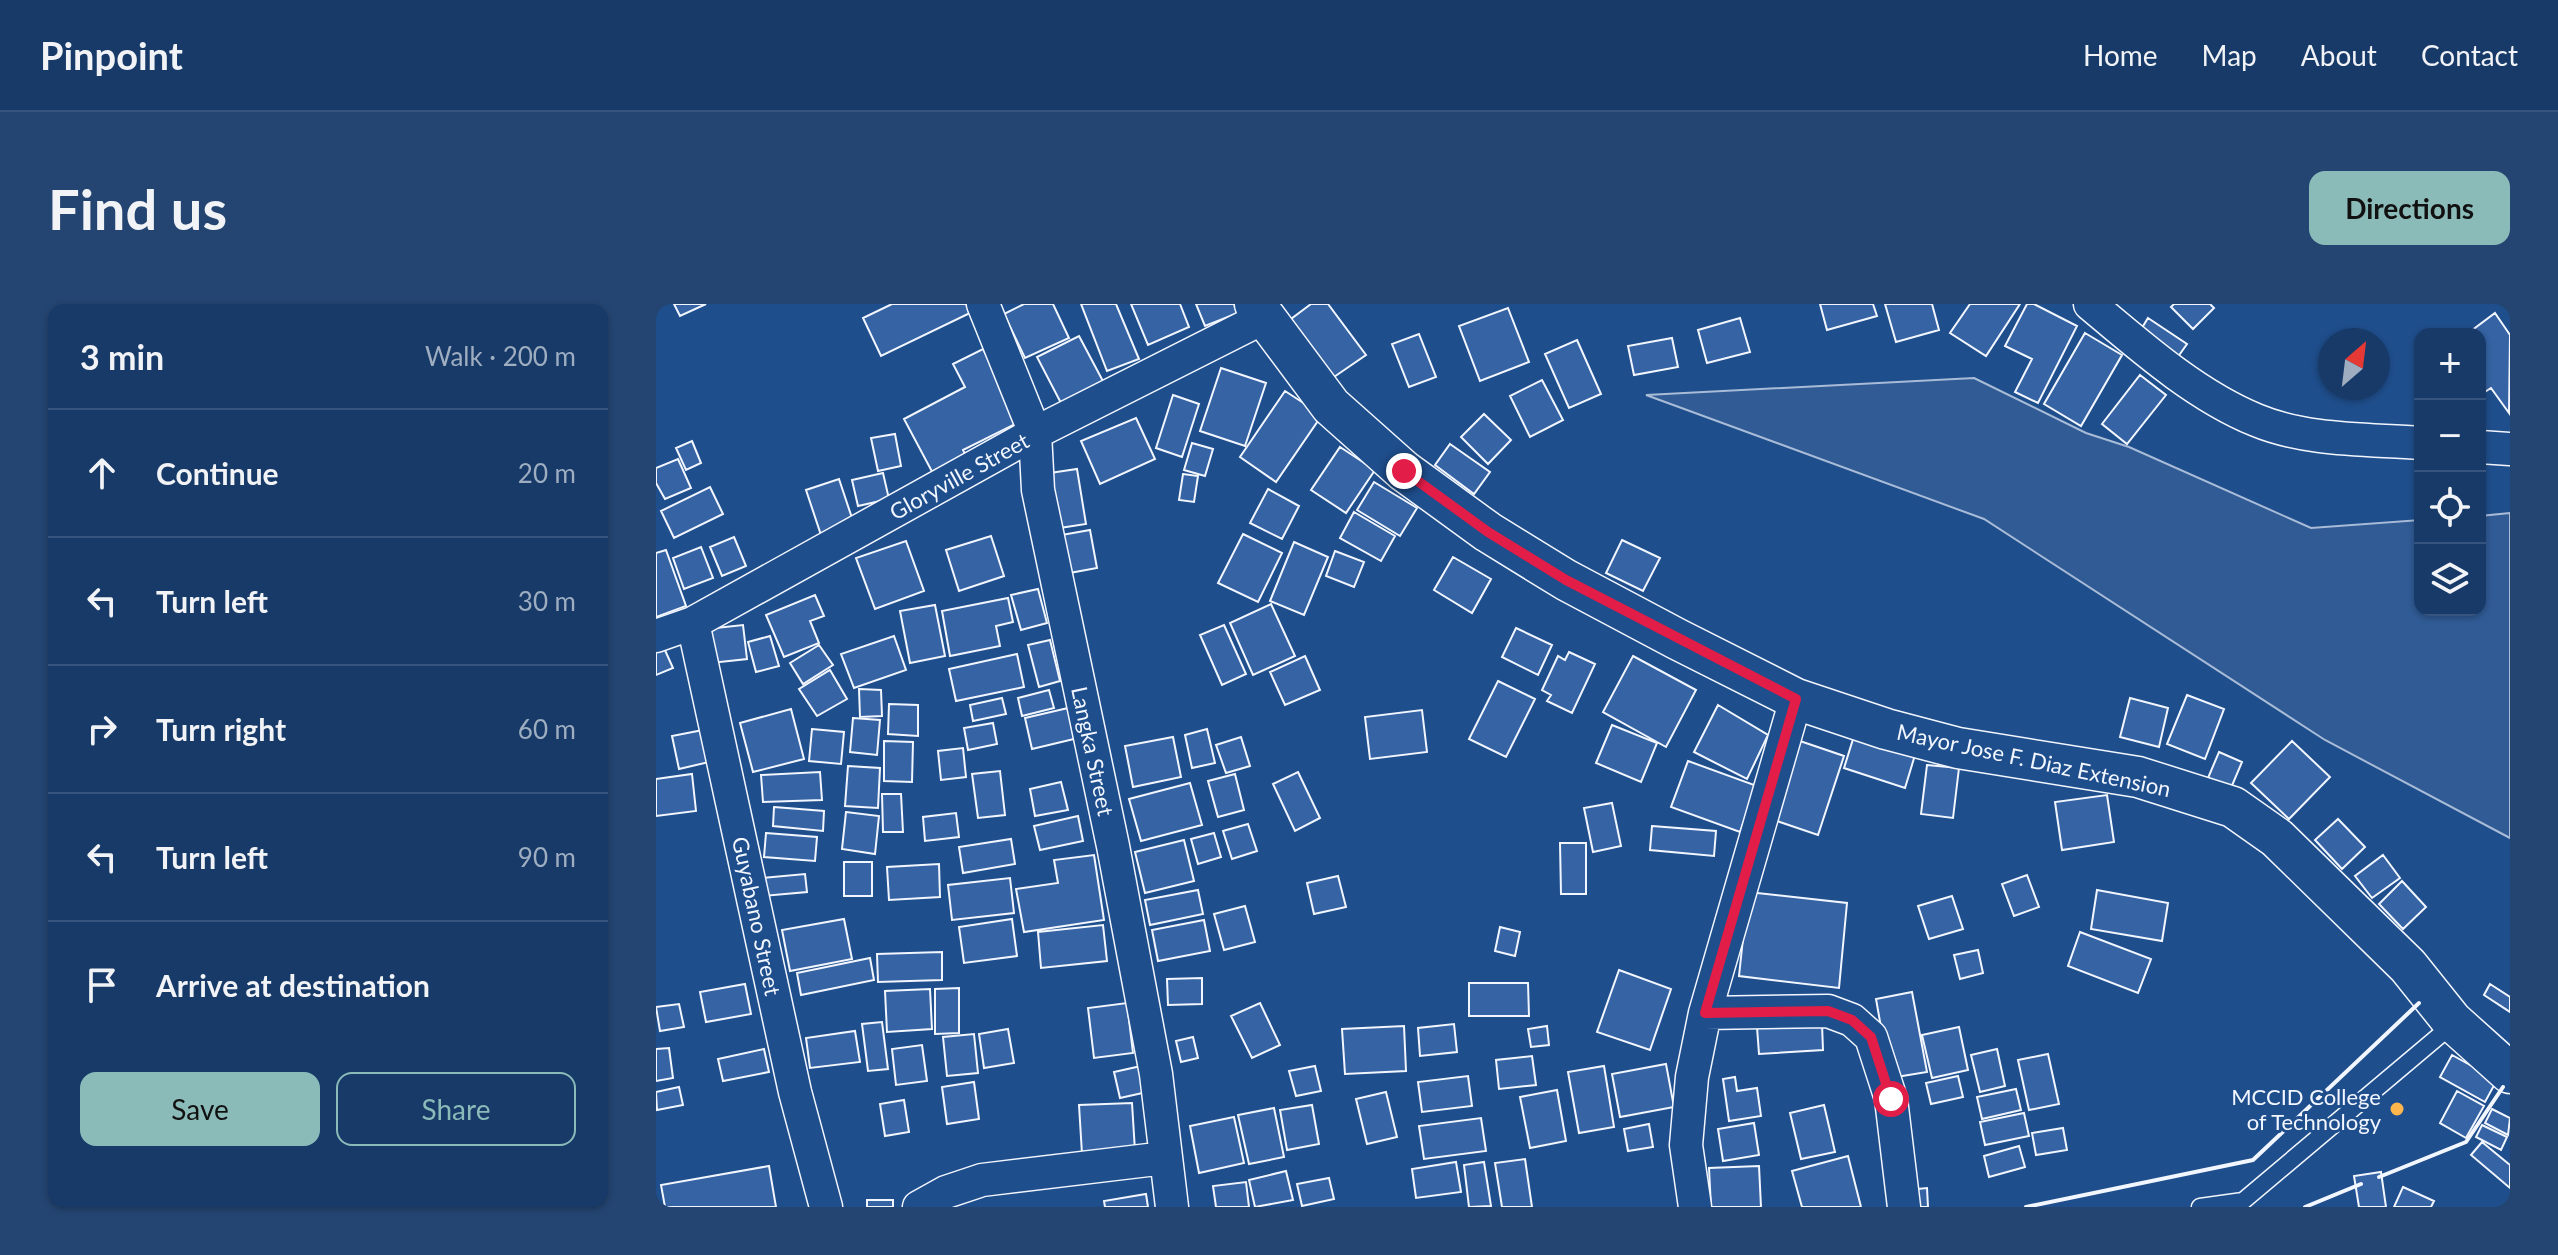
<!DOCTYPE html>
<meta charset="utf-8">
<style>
:root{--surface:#173a69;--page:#244571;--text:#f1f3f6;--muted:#9eadc0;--line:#36547d;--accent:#8bbbb9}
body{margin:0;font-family:Lato,sans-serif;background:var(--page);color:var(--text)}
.controls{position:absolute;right:24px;top:24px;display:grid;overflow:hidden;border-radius:16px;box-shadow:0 2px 6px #0004}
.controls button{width:72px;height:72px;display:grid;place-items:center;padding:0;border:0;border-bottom:2px solid var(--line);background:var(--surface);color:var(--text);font:40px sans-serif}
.compass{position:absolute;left:1662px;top:24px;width:72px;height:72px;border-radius:50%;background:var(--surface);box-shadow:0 2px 6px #0004;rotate:28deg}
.stop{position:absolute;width:24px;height:24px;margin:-18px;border:6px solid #e11d48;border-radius:50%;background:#fff}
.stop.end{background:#e11d48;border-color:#fff;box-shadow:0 2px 8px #0008}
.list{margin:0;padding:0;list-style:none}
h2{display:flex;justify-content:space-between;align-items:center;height:104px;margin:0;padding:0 32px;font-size:34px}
h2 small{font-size:26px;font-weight:400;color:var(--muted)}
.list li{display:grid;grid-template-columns:52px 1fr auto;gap:24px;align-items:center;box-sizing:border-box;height:128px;padding:0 32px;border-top:2px solid var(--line)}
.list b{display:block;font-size:30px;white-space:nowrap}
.list em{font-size:26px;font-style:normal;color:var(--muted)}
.actions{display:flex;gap:16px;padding:24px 32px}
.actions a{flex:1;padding:18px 0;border:2px solid var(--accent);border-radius:16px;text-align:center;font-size:28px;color:var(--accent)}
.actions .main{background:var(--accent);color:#111}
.icon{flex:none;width:44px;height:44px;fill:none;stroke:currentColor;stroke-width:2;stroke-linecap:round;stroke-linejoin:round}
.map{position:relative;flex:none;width:1854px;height:903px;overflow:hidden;border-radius:16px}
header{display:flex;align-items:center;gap:48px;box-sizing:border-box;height:112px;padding:0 40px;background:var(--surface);border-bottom:2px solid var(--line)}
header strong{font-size:38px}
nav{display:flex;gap:44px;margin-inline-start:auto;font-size:28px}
.intro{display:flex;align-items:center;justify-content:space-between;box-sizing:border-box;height:192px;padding:0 48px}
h1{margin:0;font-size:56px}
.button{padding:20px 36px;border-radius:16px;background:var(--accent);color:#111;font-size:28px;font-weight:700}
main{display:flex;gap:48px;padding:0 48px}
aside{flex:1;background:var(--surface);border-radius:16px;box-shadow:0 2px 6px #0004}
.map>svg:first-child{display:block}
.built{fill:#305b95;stroke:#a8bbd7;stroke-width:2}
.building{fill:#3563a3;stroke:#f2f6ff;stroke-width:2}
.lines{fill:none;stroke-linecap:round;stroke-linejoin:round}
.service-casing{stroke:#f2f6ff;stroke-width:19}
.minor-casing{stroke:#f2f6ff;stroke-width:35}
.tertiary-casing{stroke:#f2f6ff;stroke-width:43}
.service{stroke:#1f4e8c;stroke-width:16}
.minor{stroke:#1f4e8c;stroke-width:32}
.tertiary{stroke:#1f4e8c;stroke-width:40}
.wall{stroke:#f2f6ff;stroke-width:4}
.route{stroke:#e11d48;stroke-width:10}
.poi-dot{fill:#ffb74d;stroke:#1f4e8c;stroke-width:3}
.labels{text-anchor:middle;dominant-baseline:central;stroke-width:6;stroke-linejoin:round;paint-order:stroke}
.street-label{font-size:22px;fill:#f2f6ff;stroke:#1f4e8c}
.poi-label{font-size:22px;fill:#f2f6ff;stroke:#1f4e8c;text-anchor:end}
</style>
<header>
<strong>Pinpoint</strong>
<nav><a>Home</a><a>Map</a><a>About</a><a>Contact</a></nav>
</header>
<div class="intro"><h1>Find us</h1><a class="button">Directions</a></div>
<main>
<aside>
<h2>3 min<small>Walk · 200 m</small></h2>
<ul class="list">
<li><svg class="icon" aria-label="ahead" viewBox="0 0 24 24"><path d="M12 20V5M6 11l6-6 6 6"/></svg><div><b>Continue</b></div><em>20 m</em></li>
<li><svg class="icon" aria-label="left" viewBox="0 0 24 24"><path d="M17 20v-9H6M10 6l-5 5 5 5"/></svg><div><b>Turn left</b></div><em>30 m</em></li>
<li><svg class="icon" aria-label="right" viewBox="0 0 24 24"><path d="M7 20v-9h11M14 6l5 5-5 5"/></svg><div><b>Turn right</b></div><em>60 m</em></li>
<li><svg class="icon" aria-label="left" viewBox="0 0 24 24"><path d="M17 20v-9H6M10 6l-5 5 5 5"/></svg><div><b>Turn left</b></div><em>90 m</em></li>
<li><svg class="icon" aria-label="arrive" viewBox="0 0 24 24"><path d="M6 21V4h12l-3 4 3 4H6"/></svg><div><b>Arrive at destination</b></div></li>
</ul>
<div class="actions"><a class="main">Save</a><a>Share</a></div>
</aside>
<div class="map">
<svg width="1854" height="903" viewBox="0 0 1854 903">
<rect width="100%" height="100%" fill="#1f4e8c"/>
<!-- built -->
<path class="built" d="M1318,74L1430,129L1473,143L1655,224L1764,216V306H1824V212L1854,209V534L1669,436L1328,215L990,91Z"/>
<!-- building -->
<path class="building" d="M18,0H50L24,12Z
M236,0H310L314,9L225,52L207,14Z
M368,0H397L413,34L369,54L348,10Z
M425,0H460L483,55L451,67Z
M475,0H524L533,23L492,41Z
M540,0H578L582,9L549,22Z
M655,0H672L710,51L678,73L635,15Z
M1164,0H1217L1221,12L1171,26Z
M1229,0H1276L1283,26L1240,38Z
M1314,0H1364L1330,52L1294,29Z
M1371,0H1378L1421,22L1382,99L1359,88L1376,55L1349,42Z
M1518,0H1554L1558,4L1537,25L1515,3Z
M852,4L873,58L824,77L803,22Z
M1839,9L1854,31L1853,109L1835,84L1824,91V30H1811Z
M1084,14L1094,48L1051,59L1042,26Z
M1492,14L1531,40L1519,57L1481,32Z
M1429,29L1466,51L1425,122L1388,100Z
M763,30L780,73L753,83L736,40Z
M423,32L448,79L406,101L381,53Z
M1016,34L1022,63L978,71L972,42Z
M921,36L945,90L913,104L889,50Z
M327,45L365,117L307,146L314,160L281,177L248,115L309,83L297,60Z
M565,64L610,79L589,142L544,127Z
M1484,71L1510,91L1471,140L1446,120Z
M886,76L907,116L874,133L854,92Z
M629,87L666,111L620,178L584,153Z
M517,91L543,100L526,153L500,144Z
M828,110L855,136L832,160L805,133Z
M480,114L499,155L444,180L425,137Z
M239,130L245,162L222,167L215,134Z
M36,137L45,159L30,166L20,144Z
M536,139L557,145L549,172L528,166Z
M794,140L834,168L818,190L779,161Z
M684,143L719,166L690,209L655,186Z
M22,155L35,184L9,195L0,179V164Z
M421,165L430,220L397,225L387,170Z
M227,169L233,195L202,202L196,176Z
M527,170L542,172L538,198L523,196Z
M183,175L198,220L165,231L150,186Z
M718,178L761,204L744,232L701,206Z
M54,183L67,210L18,234L5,207Z
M612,185L643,202L626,235L594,219Z
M698,208L739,232L725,257L684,234Z
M434,226L441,264L408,270L400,232Z
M587,230L626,249L602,298L562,279Z
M335,232L348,272L303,287L290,246Z
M78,233L90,262L66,272L54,243Z
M966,236L1004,254L987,287L950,269Z
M250,237L268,287L219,305L200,254Z
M638,238L672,253L648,311L614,297Z
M45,243L57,274L28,285L17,254Z
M10,246L30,302L0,313V249Z
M679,247L708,258L698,283L670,272Z
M797,253L835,275L816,309L778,286Z
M382,285L391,319L365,326L355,291Z
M159,291L168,312L154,317L163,339L128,353L110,311Z
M352,294L357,318L340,322L344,342L294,352L286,307Z
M615,300L639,352L597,371L574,319Z
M279,301L289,352L254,359L244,307Z
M87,321L91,355L55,359L51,325Z
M568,321L590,370L566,381L544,331Z
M860,324L896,341L882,371L846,353Z
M114,332L123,362L100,368L92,338Z
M238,332L250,366L198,384L185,350Z
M394,336L404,377L383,383L372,341Z
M163,341L177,361L147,380L134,359Z
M8,344L17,364L0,371V348Z
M913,348L939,360L916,409L891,397L895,391L886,386L902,352L909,356Z
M361,350L368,383L300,397L293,365Z
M649,352L664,386L629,401L614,368Z
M977,352L1040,386L1010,443L947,408Z
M174,366L191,395L161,412L143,385Z
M842,377L879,395L850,453L813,435Z
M203,385L225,386L226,412L204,413Z
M393,386L398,404L366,412L362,394Z
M1531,391L1568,405L1549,455L1511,440Z
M346,394L350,410L317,417L314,401Z
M1474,394L1512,404L1503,443L1464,433Z
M233,400L262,401V432L232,430Z
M1062,401L1112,431L1091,475L1038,448Z
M412,404L418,435L376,445L369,414Z
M135,405L148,455L97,468L84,419Z
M766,406L771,448L714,455L709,413Z
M197,414L224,416L221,451L194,448Z
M337,419L341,440L312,446L308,424Z
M956,421L1001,439L985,478L940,459Z
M156,425L188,428L185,460L153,457Z
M551,425L559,459L536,464L529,431Z
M47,426L53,458L23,465L16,432Z
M1198,432L1259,451L1249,484L1188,464Z
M517,433L525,473L477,483L469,442Z
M585,433L594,462L570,469L560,441Z
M228,437L257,438L256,478L228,477Z
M1144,437L1188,452L1162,531L1118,516Z
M1636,437L1674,473L1633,515L1595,479Z
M307,444L310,473L285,476L282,447Z
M1563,448L1586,458L1575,484L1552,474Z
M1032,457L1101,482L1084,528L1015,503Z
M1271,461L1303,464L1297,514L1265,510Z
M192,462L224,464L222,504L189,502Z
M344,467L349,511L322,514L316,470Z
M164,468L166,496L107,498L105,471Z
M642,468L664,514L639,527L617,480Z
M36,470L40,507L0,512V475Z
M579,470L588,506L562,513L552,477Z
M405,478L412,506L379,512L374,485Z
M534,479L546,521L485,537L473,495Z
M226,490H245L247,528H227Z
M1451,491L1458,538L1406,546L1399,498Z
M956,499L965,542L937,548L928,504Z
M118,503L168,507L167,527L117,522Z
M190,508L223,512L219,550L186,545Z
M300,509L303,533L269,537L267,513Z
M422,512L427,537L384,546L378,522Z
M1682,515L1709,543L1686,565L1659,536Z
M592,520L601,547L576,555L567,527Z
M996,522L1060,527L1058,552L994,546Z
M110,529L161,533L159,557L108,553Z
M558,529L565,553L542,560L535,535Z
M355,535L359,560L307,569L303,543Z
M528,536L538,577L489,589L479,548Z
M904,539H930V590H905Z
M438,551L448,616L368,628L360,585L402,579L398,556Z
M1727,551L1744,574L1716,594L1699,572Z
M188,558H216V592H188Z
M283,560L284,593L233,596L231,563Z
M149,570L151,588L107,592L105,574Z
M1371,571L1383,603L1358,612L1346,580Z
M682,572L690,603L658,610L651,579Z
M354,574L358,609L296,616L292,581Z
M1746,577L1770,603L1747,625L1723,600Z
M542,586L547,610L494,621L489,596Z
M1441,586L1512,599L1506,637L1435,625Z
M1092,588L1191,599L1183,684L1083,672Z
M1296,592L1307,625L1273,635L1262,602Z
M589,602L599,638L568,646L558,610Z
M188,615L196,655L134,667L126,626Z
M356,615L361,652L308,659L303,623Z
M548,616L554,647L502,657L496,626Z
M447,621L451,657L385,664L382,628Z
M844,623L864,628L859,652L839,647Z
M1424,628L1495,655L1482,689L1412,662Z
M1322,646L1327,669L1304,675L1298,651Z
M286,648V676L222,678L221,650Z
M214,654L218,676L145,691L141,669Z
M963,666L1015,685L994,746L941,728Z
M546,674V700L512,701L511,675Z
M813,679H872L873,712H813Z
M89,680L95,710L50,718L44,688Z
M1834,680L1854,693V708L1828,691Z
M303,684V729L279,730V685Z
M274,685L276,725L231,728L229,687Z
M1256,688L1271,768L1234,774L1220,695Z
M471,699L477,749L438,754L432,704Z
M604,699L624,741L596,754L575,712Z
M23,700L28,723L4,727L0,703Z
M226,718L232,765L212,767L206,720Z
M798,720L801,748L764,752L762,724Z
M1166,720L1167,746L1103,750L1101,723Z
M748,722L750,767L689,770L686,725Z
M891,722L893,741L875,743L872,725Z
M1303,723L1312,766L1276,774L1266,731Z
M352,725L358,759L328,764L323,730Z
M199,727L204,758L154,764L150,734Z
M318,730L322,769L291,772L287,733Z
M537,733L542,754L525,758L520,737Z
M266,741L271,777L240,781L236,745Z
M13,744L17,774L0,777V745Z
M108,745L113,768L67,777L62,755Z
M1341,745L1349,782L1324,788L1315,751Z
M1392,750L1403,800L1373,806L1362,756Z
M1796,751L1841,776L1829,798L1784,773Z
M876,752L880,781L843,785L840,756Z
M1010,760L1018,803L964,813L956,770Z
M485,762L491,788L464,794L458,768Z
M659,762L665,787L640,792L633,767Z
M948,762L958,823L923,829L912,768Z
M812,772L816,802L766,808L762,778Z
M1302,772L1307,793L1275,800L1270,779Z
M1079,773L1081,787L1101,784L1105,812L1073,817L1067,775Z
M318,778L323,815L291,820L286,783Z
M23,783L27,801L1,806L0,788Z
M1360,785L1365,806L1326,815L1321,793Z
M901,786L910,837L874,844L864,793Z
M1801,787L1828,802L1810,834L1784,819Z
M730,788L741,833L711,840L700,795Z
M248,796L253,828L229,832L224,800Z
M476,799L479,847L426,850L423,801Z
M656,801L663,840L631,846L624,806Z
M1168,801L1179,848L1145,855L1134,809Z
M618,804L628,853L593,860L582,811Z
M1836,805L1854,814L1852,831L1829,819Z
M1368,809L1373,832L1329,841L1324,818Z
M578,813L588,859L543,869L534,822Z
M825,814L830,847L768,855L763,822Z
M1098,819L1103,851L1067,857L1062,825Z
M993,820L997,843L972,847L968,825Z
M1826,821L1851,833L1845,846L1820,833Z
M1407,824L1411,846L1380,851L1376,829Z
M1826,838L1854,861V884L1815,851Z
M1363,842L1369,863L1333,873L1328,852Z
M1192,852L1205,903H1146L1136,867Z
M869,855L876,903H846L839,859Z
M800,858L805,888L760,894L756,865Z
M828,858L835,902L813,903L808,861Z
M113,862L120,903H9L5,881Z
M1103,862L1105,903H1055L1053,864Z
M630,867L637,896L599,903L593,876Z
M1725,868L1730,903H1703L1698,872Z
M673,874L678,895L646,902L641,880Z
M590,878L593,903H560L557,882Z
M1747,883L1778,897L1775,903H1738Z
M1271,884L1272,903H1252L1251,886Z
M490,890L492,903H449L448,897Z
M211,896H237V903H211Z"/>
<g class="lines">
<!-- service casing -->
<g class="service-casing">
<path id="service" d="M1544,903L1587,897L1790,726L1795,718"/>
</g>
<!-- minor casing -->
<g class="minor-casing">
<path id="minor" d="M327,0L379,129L382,186L457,542L500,770L516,903
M1434,0C1484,42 1539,91 1600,116C1650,137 1711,135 1764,139
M1824,143L1854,145
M37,319L139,788L170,903
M0,332L37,319L379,129L607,14
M1049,709L1172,707L1196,716L1215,733L1235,795L1248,903
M263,903L290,888L326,876L509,854
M1039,903L1030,841L1036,773L1049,709L1140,395"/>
</g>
<!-- tertiary casing -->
<g class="tertiary-casing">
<path id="tertiary" d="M599,0L675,102L748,167L832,228L910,276L1021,335L1140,395L1230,425L1302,444L1482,473L1577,503L1621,534L1752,662L1796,717L1854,769"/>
</g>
<!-- service -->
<use href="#service" class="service"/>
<!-- minor -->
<use href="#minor" class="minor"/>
<!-- tertiary -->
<use href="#tertiary" class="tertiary"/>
<!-- wall -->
<path class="wall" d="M1723,873L1810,838L1847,783
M1370,903L1597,856L1763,699
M1649,903L1705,880"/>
</g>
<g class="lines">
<!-- route -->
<path class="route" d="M748,167L832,228L910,276L1140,395L1049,709L1172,707L1196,716L1215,733L1235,795"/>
</g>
<!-- markers -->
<circle class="poi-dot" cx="1741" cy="805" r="8"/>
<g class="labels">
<!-- street labels -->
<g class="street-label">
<text transform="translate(303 172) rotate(-29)">Gloryville Street</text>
<text transform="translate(437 447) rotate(78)">Langka Street</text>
<text transform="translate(1378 456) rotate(12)">Mayor Jose F. Diaz Extension</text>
<text transform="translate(101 612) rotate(78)">Guyabano Street</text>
</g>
<!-- poi labels -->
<g class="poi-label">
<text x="1725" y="792">MCCID College<tspan x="1725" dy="25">of Technology</tspan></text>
</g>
</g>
</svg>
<div class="controls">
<button>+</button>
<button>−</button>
<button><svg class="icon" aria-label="locate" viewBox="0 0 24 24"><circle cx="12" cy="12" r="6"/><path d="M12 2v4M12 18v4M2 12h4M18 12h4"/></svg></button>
<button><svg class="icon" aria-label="layers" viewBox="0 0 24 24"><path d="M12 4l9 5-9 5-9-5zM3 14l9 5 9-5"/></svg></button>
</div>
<svg class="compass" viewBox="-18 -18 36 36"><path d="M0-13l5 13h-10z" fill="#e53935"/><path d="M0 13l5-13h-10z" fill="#9eadc0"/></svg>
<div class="stop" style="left:1235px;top:795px"></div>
<div class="stop end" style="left:748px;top:167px"></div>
</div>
</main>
